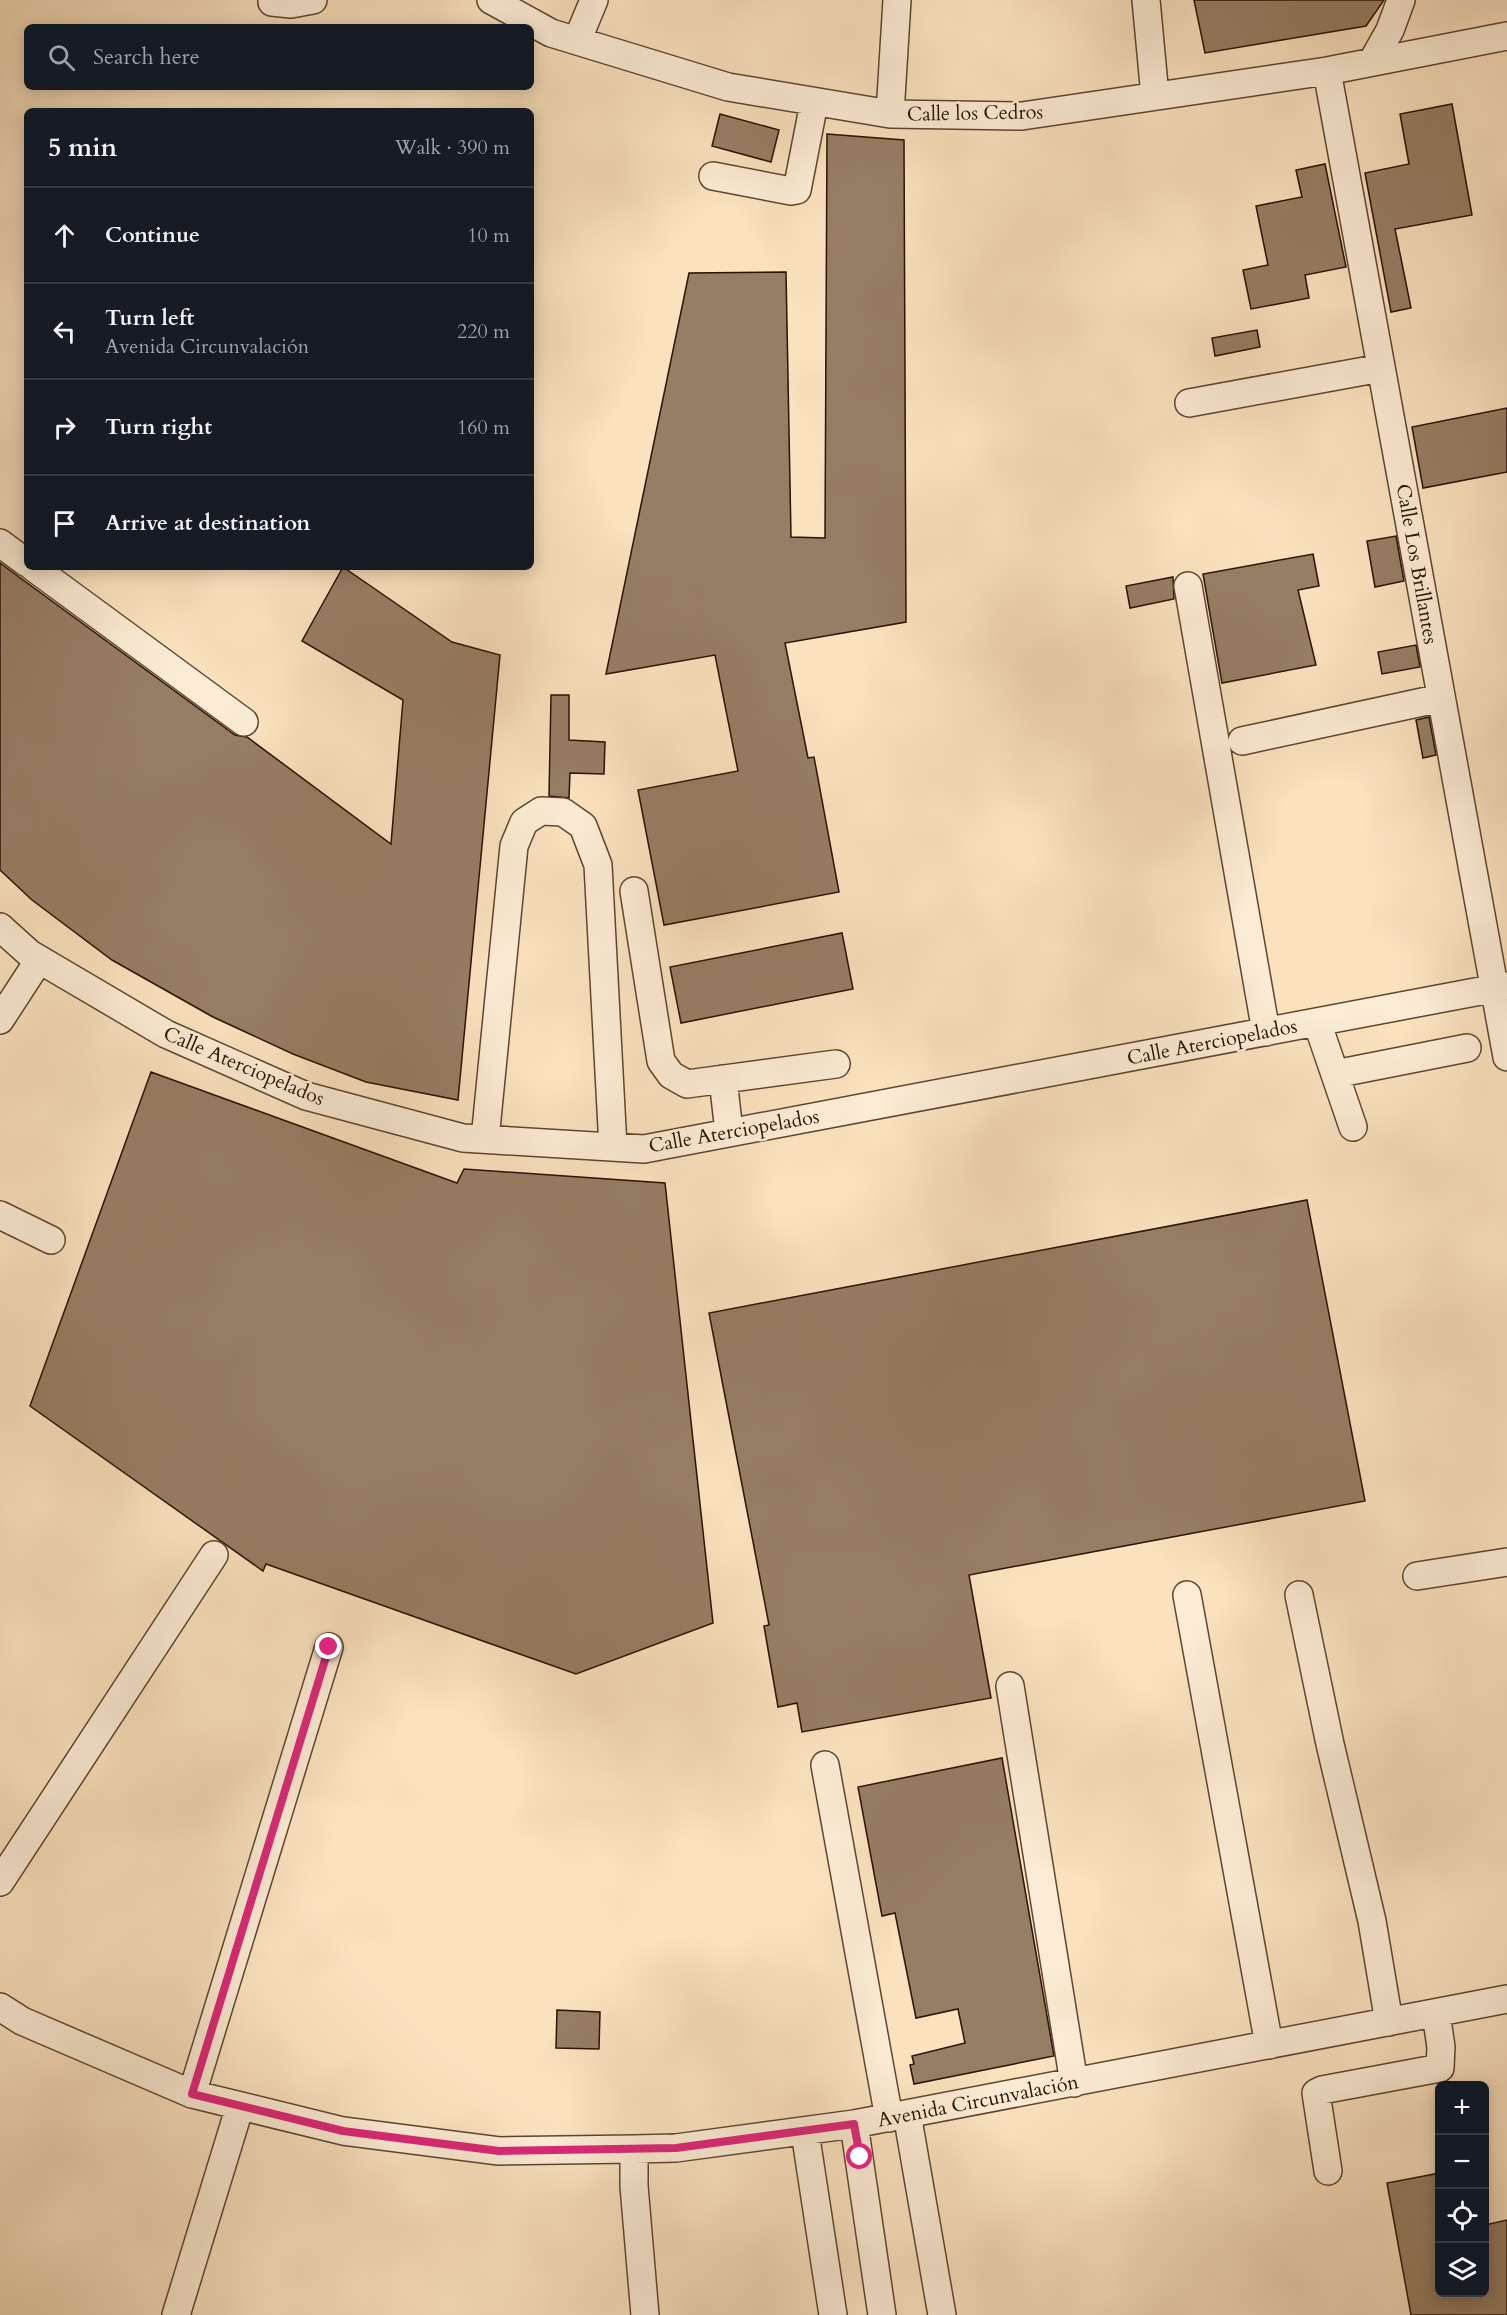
<!DOCTYPE html>
<meta charset="utf-8">
<style>
:root{--surface:#171b24;--page:#242831;--text:#f1f3f6;--muted:#9ea1a6;--line:#363941}
body{margin:0;font-family:Cardo,serif;background:var(--page);color:var(--text)}
.controls{position:absolute;right:18px;bottom:18px;display:grid;overflow:hidden;border-radius:9px;box-shadow:0 3px 15px #0003}
.controls button{width:54px;height:54px;display:grid;place-items:center;padding:0;border:0;border-bottom:2px solid var(--line);background:var(--surface);color:var(--text);font:30px sans-serif}
.stop{position:absolute;width:18px;height:18px;margin:-14px;border:4px solid #db2777;border-radius:50%;background:#fff}
.stop.end{background:#db2777;border-color:#fff;box-shadow:0 2px 6px #0008}
.list{margin:0;padding:0;list-style:none}
h2{display:flex;justify-content:space-between;align-items:center;height:78px;margin:0;padding:0 24px;font-size:26px}
h2 small{font-size:20px;font-weight:400;color:var(--muted)}
.list li{display:grid;grid-template-columns:39px 1fr auto;gap:18px;align-items:center;box-sizing:border-box;height:96px;padding:0 24px;border-top:2px solid var(--line)}
.list b{display:block;font-size:22px;white-space:nowrap}
.list p{margin:0;font-size:20px;white-space:nowrap;color:var(--muted)}
.list em{font-size:20px;font-style:normal;color:var(--muted)}
.icon{flex:none;width:33px;height:33px;fill:none;stroke:currentColor;stroke-width:2;stroke-linecap:round;stroke-linejoin:round}
.map{position:relative;flex:none;width:1507px;height:2315px;overflow:hidden}
.search{position:absolute;background:var(--surface);box-shadow:0 3px 15px #0003;left:24px;top:24px;width:510px;height:66px;display:flex;align-items:center;gap:15px;box-sizing:border-box;padding:0 21px;border-radius:9px;color:var(--muted);font-size:22px}
.panel{position:absolute;background:var(--surface);box-shadow:0 3px 15px #0003;left:24px;top:108px;width:510px;height:462px;border-radius:9px}
.map>svg:first-child{display:block}
.building{fill:#967e64;stroke:#2a1101;stroke-width:1.5}
.lines{fill:none;stroke-linecap:round;stroke-linejoin:round}
.minor-casing{stroke:#5e4530;stroke-width:30}
.minor{stroke:#fcecd5;stroke-width:27}
.route{stroke:#db2777;stroke-width:8}
.labels{text-anchor:middle;dominant-baseline:central;stroke-width:5;stroke-linejoin:round;paint-order:stroke}
.street-label{font-size:20px;fill:#2a1101;stroke:#fcecd5}
</style>
<div class="map">
<svg width="1507" height="2315" viewBox="0 0 1507 2315">
<rect width="100%" height="100%" fill="#fae2bf"/>
<filter id="stains"><feTurbulence type="fractalNoise" baseFrequency=".00333" numOctaves="4"/><feColorMatrix values="0 0 0 0 .2 0 0 0 0 .09 0 0 0 0 .02 0 0 0 .5 -.17"/></filter>
<radialGradient id="worn" r=".72"><stop offset=".6" stop-color="#630" stop-opacity="0"/><stop offset="1" stop-color="#630" stop-opacity=".3"/></radialGradient>
<!-- building -->
<path class="building" d="M1194,0H1384L1366,26L1205,53Z
M1452,104L1472,215L1395,229L1411,308L1391,312L1365,173L1409,164L1400,114Z
M720,114L779,130L771,162L712,146Z
M827,134L904,140L906,622L785,643L808,758L814,757L839,892L664,925L638,790L738,771L715,655L606,674L689,273L786,272L791,537L825,538Z
M1325,164L1346,267L1305,275L1309,298L1251,309L1243,270L1268,265L1256,206L1302,197L1296,170Z
M1257,330L1260,347L1215,356L1212,338Z
M1507,408V472L1423,488L1412,427Z
M1396,536L1404,581L1375,587L1367,541Z
M1313,554L1319,586L1298,590L1316,665L1222,683L1203,574Z
M0,563L235,735L247,737L391,844L403,700L302,641L343,567L452,642L500,655L458,1100L366,1082L293,1054L213,1017L112,960L32,900L0,870Z
M1173,577L1174,599L1130,608L1126,586Z
M1416,645L1420,667L1382,674L1378,652Z
M551,695H569V740L605,742L604,774L570,773L569,798L549,796Z
M1429,717L1436,755L1423,758L1416,720Z
M842,933L853,989L681,1023L670,967Z
M151,1072L457,1183L464,1169L665,1183L713,1623L576,1674L266,1564L263,1571L30,1406Z
M1307,1200L1365,1501L969,1575L991,1698L802,1732L797,1703L778,1707L764,1626L769,1625L709,1313Z
M1002,1758L1054,2056L914,2084L910,2065L914,2064L912,2056L965,2043L958,2009L916,2018L895,1913L882,1916L858,1787Z
M557,2010L600,2012L599,2049L556,2048Z
M1440,2173V2292H1485V2225L1507,2220V2315H1411L1387,2183Z"/>
<g class="lines">
<!-- minor casing -->
<g class="minor-casing">
<path id="minor" d="M491,0L551,33L728,87L890,114L1022,116L1327,71L1507,36
M1146,0L1155,96
M272,2L291,4L313,0
M577,41L594,0
M1372,62L1390,30L1401,0
M1327,71L1507,1057
M890,114L897,0
M713,176L791,191L797,190L814,103
M1189,403L1381,368
M0,543L27,563
M33,567L244,722
M1188,586L1266,1032
M1242,741L1441,698
M634,891L661,1061L671,1075L687,1084L836,1064
M0,927L30,954L166,1034L306,1096L463,1138L644,1149L1507,986
M0,1020L39,960
M1317,1022L1353,1127
M1335,1074L1467,1048
M723,1079L729,1132
M485,1139L514,846L524,822L541,811L563,812L583,826L598,865L613,1147
M0,1215L51,1240
M1417,1576L1507,1562
M1187,1595L1269,2045
M1299,1595L1330,1744L1372,1921L1389,2022
M1010,1686L1074,2083
M825,1765L889,2118
M0,1882L214,1555
M0,2007L22,2021L192,2094L343,2131L499,2151L634,2149L676,2148L854,2124L1507,1999
M192,2094L329,1647
M907,2114L942,2315
M854,2124L882,2315
M805,2132L833,2315
M634,2149V2186L645,2315
M1328,2171L1316,2093L1322,2090L1440,2068L1441,2047L1436,2013
M176,2315L240,2106"/>
</g>
<!-- minor -->
<use href="#minor" class="minor"/>
</g>
<g class="lines">
<!-- route -->
<path class="route" d="M329,1647L192,2094L343,2131L499,2151L676,2148L854,2124L860,2157"/>
</g>
<g class="labels">
<!-- street labels -->
<g class="street-label">
<text transform="translate(975 113) rotate(-1)">Calle los Cedros</text>
<text transform="translate(1417 564) rotate(80)">Calle Los Brillantes</text>
<text transform="translate(1212 1042) rotate(-11)">Calle Aterciopelados</text>
<text transform="translate(244 1066) rotate(23)">Calle Aterciopelados</text>
<text transform="translate(734 1131) rotate(-10)">Calle Aterciopelados</text>
<text transform="translate(978 2101) rotate(-11)">Avenida Circunvalación</text>
</g>
</g>
<rect width="100%" height="100%" filter="url(#stains)"/>
<rect width="100%" height="100%" fill="url(#worn)"/>
</svg>
<div class="controls">
<button>+</button>
<button>−</button>
<button><svg class="icon" aria-label="locate" viewBox="0 0 24 24"><circle cx="12" cy="12" r="6"/><path d="M12 2v4M12 18v4M2 12h4M18 12h4"/></svg></button>
<button><svg class="icon" aria-label="layers" viewBox="0 0 24 24"><path d="M12 4l9 5-9 5-9-5zM3 14l9 5 9-5"/></svg></button>
</div>
<div class="stop" style="left:860px;top:2157px"></div>
<div class="stop end" style="left:329px;top:1647px"></div>
<div class="search"><svg class="icon" aria-label="search" viewBox="0 0 24 24"><circle cx="10" cy="10" r="6"/><path d="M15 15l6 6"/></svg>Search here</div>
<section class="panel">
<h2>5 min<small>Walk · 390 m</small></h2>
<ul class="list">
<li><svg class="icon" aria-label="ahead" viewBox="0 0 24 24"><path d="M12 20V5M6 11l6-6 6 6"/></svg><div><b>Continue</b></div><em>10 m</em></li>
<li><svg class="icon" aria-label="left" viewBox="0 0 24 24"><path d="M17 20v-9H6M10 6l-5 5 5 5"/></svg><div><b>Turn left</b><p>Avenida Circunvalación</p></div><em>220 m</em></li>
<li><svg class="icon" aria-label="right" viewBox="0 0 24 24"><path d="M7 20v-9h11M14 6l5 5-5 5"/></svg><div><b>Turn right</b></div><em>160 m</em></li>
<li><svg class="icon" aria-label="arrive" viewBox="0 0 24 24"><path d="M6 21V4h12l-3 4 3 4H6"/></svg><div><b>Arrive at destination</b></div></li>
</ul>
</section>
</div>
